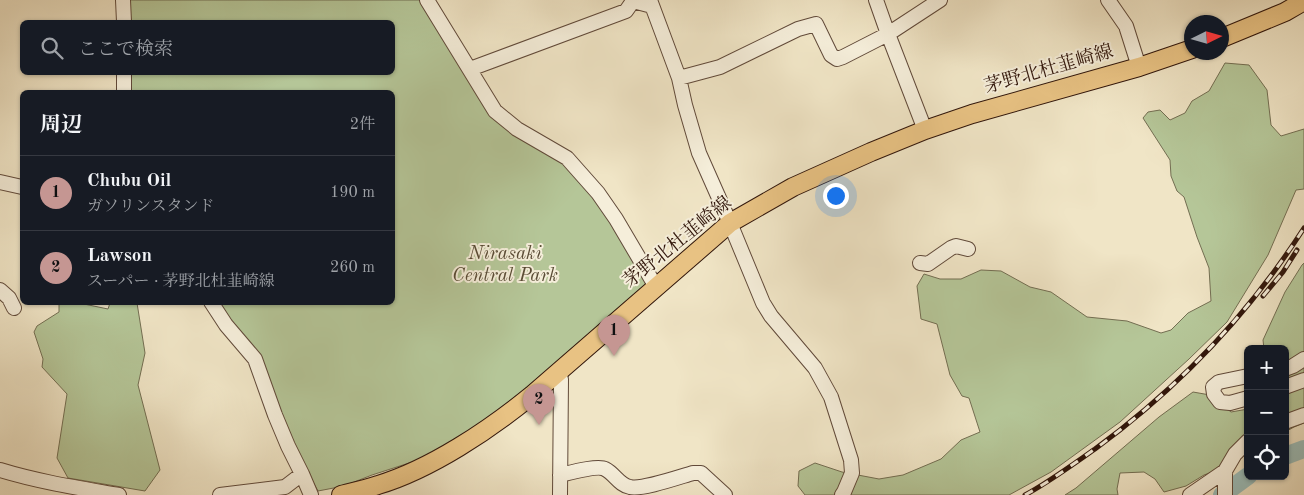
<!DOCTYPE html>
<html lang="ja">
<meta charset="utf-8">
<style>
:root{--surface:#171b24;--page:#242831;--text:#f1f3f6;--muted:#9ea1a6;--line:#363941;--accent:#c59692}
body{margin:0;font-family:"Old Standard TT","Noto Serif JP",serif;background:var(--page);color:var(--text)}
.controls{position:absolute;right:15px;bottom:15px;display:grid;overflow:hidden;border-radius:8px;box-shadow:0 1px 4px #0004}
.controls button{width:45px;height:45px;display:grid;place-items:center;padding:0;border:0;border-bottom:1px solid var(--line);background:var(--surface);color:var(--text);font:25px sans-serif}
.compass{position:absolute;left:1184px;top:15px;width:45px;height:45px;border-radius:50%;background:var(--surface);box-shadow:0 1px 4px #0004;rotate:85deg}
.you{position:absolute;left:835px;top:195px;width:18px;height:18px;margin:-12px;border:4px solid #fff;border-radius:50%;background:#1a73e8;box-shadow:0 0 0 8px #1a73e833}
.badge{display:grid;place-items:center;width:32px;height:32px;border-radius:50%;background:var(--accent);color:#111;font-size:16px;font-weight:700}
.pin{position:absolute;translate:-50% -41px;filter:drop-shadow(0 1px 2px #0008)}
.pin::after{content:'';position:absolute;top:26px;width:18px;height:15px;background:inherit;clip-path:polygon(0 0,100% 0,50% 100%)}
.list{margin:0;padding:0;list-style:none}
h2{display:flex;justify-content:space-between;align-items:center;height:65px;margin:0;padding:0 20px;font-size:21px}
h2 small{font-size:16px;font-weight:400;color:var(--muted)}
.list li{display:grid;grid-template-columns:32px 1fr auto;gap:15px;align-items:center;box-sizing:border-box;height:75px;padding:0 20px;border-top:1px solid var(--line)}
.list b{display:block;font-size:19px;white-space:nowrap}
.list p{margin:0;font-size:16px;white-space:nowrap;color:var(--muted)}
.list em{font-size:16px;font-style:normal;color:var(--muted)}
.icon{flex:none;width:28px;height:28px;fill:none;stroke:currentColor;stroke-width:2;stroke-linecap:round;stroke-linejoin:round}
.map{position:relative;flex:none;width:1304px;height:495px;overflow:hidden}
.search{position:absolute;background:var(--surface);box-shadow:0 1px 4px #0004;left:20px;top:20px;width:375px;height:55px;display:flex;align-items:center;gap:12px;box-sizing:border-box;padding:0 18px;border-radius:8px;color:var(--muted);font-size:19px}
.panel{position:absolute;background:var(--surface);box-shadow:0 1px 4px #0004;left:20px;top:90px;width:375px;height:215px;border-radius:8px}
.map>svg:first-child{display:block}
.green{fill:#b5c698;stroke:#736e52}
.lines{fill:none;stroke-linecap:round;stroke-linejoin:round}
.river{stroke:#9bbebb;stroke-width:18}
.minor-casing{stroke:#614a3a;stroke-width:16}
.major-casing{stroke:#31160b;stroke-width:20}
.minor{stroke:#f5eeda;stroke-width:14}
.major{stroke:#e8c283;stroke-width:18}
.rail-casing{stroke:#31160b;stroke-width:5}
.rail{stroke:#f5eeda;stroke-width:3;stroke-dasharray:9;stroke-linecap:butt}
.labels{text-anchor:middle;dominant-baseline:central;stroke-width:4;stroke-linejoin:round;paint-order:stroke}
.street-label{font-size:19px;fill:#31160b;stroke:#f5eeda}
.park-label{font-size:19px;font-style:italic;fill:#594b35;stroke:#f5eeda}
</style>
<div class="map">
<svg width="1304" height="495" viewBox="0 0 1304 495">
<rect width="100%" height="100%" fill="#f0e5c6"/>
<filter id="stains"><feTurbulence type="fractalNoise" baseFrequency=".004" numOctaves="4"/><feColorMatrix values="0 0 0 0 .2 0 0 0 0 .09 0 0 0 0 .02 0 0 0 .5 -.17"/></filter>
<radialGradient id="worn" r=".72"><stop offset=".6" stop-color="#630" stop-opacity="0"/><stop offset="1" stop-color="#630" stop-opacity=".3"/></radialGradient>
<!-- green -->
<path class="green" d="M129,0H421L470,81L563,161L588,188L651,286L507,412L440,453L372,475L344,486L318,491C283,429 254,364 218,303L392,302V92H130V73L392,72V22H129Z
M1225,63L1249,65L1267,90L1271,125L1281,136L1304,129V189L1296,190L1268,255L1227,322L1189,359L1120,422L1051,472L1009,495H805L798,486L799,471L815,463L842,472L879,479L903,475L941,459L961,440L980,432L969,398L962,396L950,375L937,324L921,319L917,286L924,274L940,279H961L981,270L1001,271L1030,287L1051,292L1087,317L1127,321L1161,333L1171,330L1188,313L1211,301L1209,268L1197,237L1184,197L1177,191L1171,176L1170,160L1143,118L1148,112L1160,110L1170,120L1185,113L1192,101L1209,91Z
M1304,263V423L1294,427L1285,432V349H1264L1263,340L1285,292L1302,265Z
M59,303H79L108,309L110,303H137L145,353L138,385L160,470L145,491L68,478L57,458L67,394L42,367L43,359L34,332L37,326L59,312Z
M1193,392L1210,395L1231,412L1248,409V451L1242,453L1237,463L1204,475L1186,486L1164,492L1155,479L1144,472L1120,473L1117,489L1118,495H1065L1076,488L1159,417Z"/>
<g class="lines">
<!-- river -->
<path class="river" d="M1285,456L1304,449
M1222,495L1248,476"/>
<!-- minor casing -->
<g class="minor-casing">
<path id="minor" d="M123,0L124,22
M427,0L495,111L517,129L567,158L598,193L616,219L656,287
M650,0L679,78L685,105L699,153L730,223L763,303L771,316L815,368L831,397L851,460L852,473L844,492L842,495
M876,0L888,34L925,130
M1108,0L1126,26L1139,67
M470,69L626,11L633,1L652,6
M124,72V92
M679,78L720,67L798,29L816,24L831,55L837,59L843,57L888,34L940,0
M0,182L22,187
M920,263L928,264L951,248L956,246L968,249
M0,290L9,298L14,308
M211,302L226,325L255,359L275,415L288,446L302,474L311,495
M1285,369L1293,366L1304,359
M556,374L561,379L560,495
M1248,376L1219,382L1213,387L1214,394L1220,402L1230,403L1248,398
M1285,387L1304,380
M1285,422L1304,415
M0,470C39,482 79,488 119,495
M560,475C569,473 598,465 605,469C615,474 619,485 630,487C642,490 679,477 693,473H701L725,495
M220,495L285,487L302,474
M1190,495L1225,471
M1225,495V471L1235,454L1248,441"/>
</g>
<!-- major casing -->
<g class="major-casing">
<path id="major" d="M1222,38L1285,12L1304,1
M341,495C353,492 366,489 378,485C431,469 489,430 532,395L730,223L793,187L871,152L925,130L972,114L1139,67L1192,49"/>
</g>
<!-- minor -->
<use href="#minor" class="minor"/>
<!-- major -->
<use href="#major" class="major"/>
<!-- rail casing -->
<g class="rail-casing">
<path id="rail" d="M1263,296L1283,272L1297,250
M1025,495C1049,482 1072,465 1095,449C1177,389 1249,314 1304,228"/>
</g>
<!-- rail -->
<use href="#rail" class="rail"/>
</g>
<g class="labels">
<!-- street labels -->
<g class="street-label">
<text transform="translate(1049 70) rotate(-16)">茅野北杜韮崎線</text>
<text transform="translate(678 243) rotate(-39)">茅野北杜韮崎線</text>
</g>
<!-- park labels -->
<g class="park-label">
<text x="505" y="254">Nirasaki<tspan x="505" dy="22">Central Park</tspan></text>
</g>
</g>
<rect width="100%" height="100%" filter="url(#stains)"/>
<rect width="100%" height="100%" fill="url(#worn)"/>
</svg>
<div class="controls">
<button>+</button>
<button>−</button>
<button><svg class="icon" aria-label="locate" viewBox="0 0 24 24"><circle cx="12" cy="12" r="6"/><path d="M12 2v4M12 18v4M2 12h4M18 12h4"/></svg></button>
</div>
<svg class="compass" viewBox="-18 -18 36 36"><path d="M0-13l5 13h-10z" fill="#e53935"/><path d="M0 13l5-13h-10z" fill="#9ea1a6"/></svg>
<div class="you"></div>
<div class="pin badge" style="left:614px;top:356px">1</div>
<div class="pin badge" style="left:539px;top:425px">2</div>
<div class="search"><svg class="icon" aria-label="search" viewBox="0 0 24 24"><circle cx="10" cy="10" r="6"/><path d="M15 15l6 6"/></svg>ここで検索</div>
<section class="panel">
<h2>周辺<small>2件</small></h2>
<ul class="list">
<li><span class="badge">1</span><div><b>Chubu Oil</b><p>ガソリンスタンド</p></div><em>190 m</em></li>
<li><span class="badge">2</span><div><b>Lawson</b><p>スーパー · 茅野北杜韮崎線</p></div><em>260 m</em></li>
</ul>
</section>
</div>
